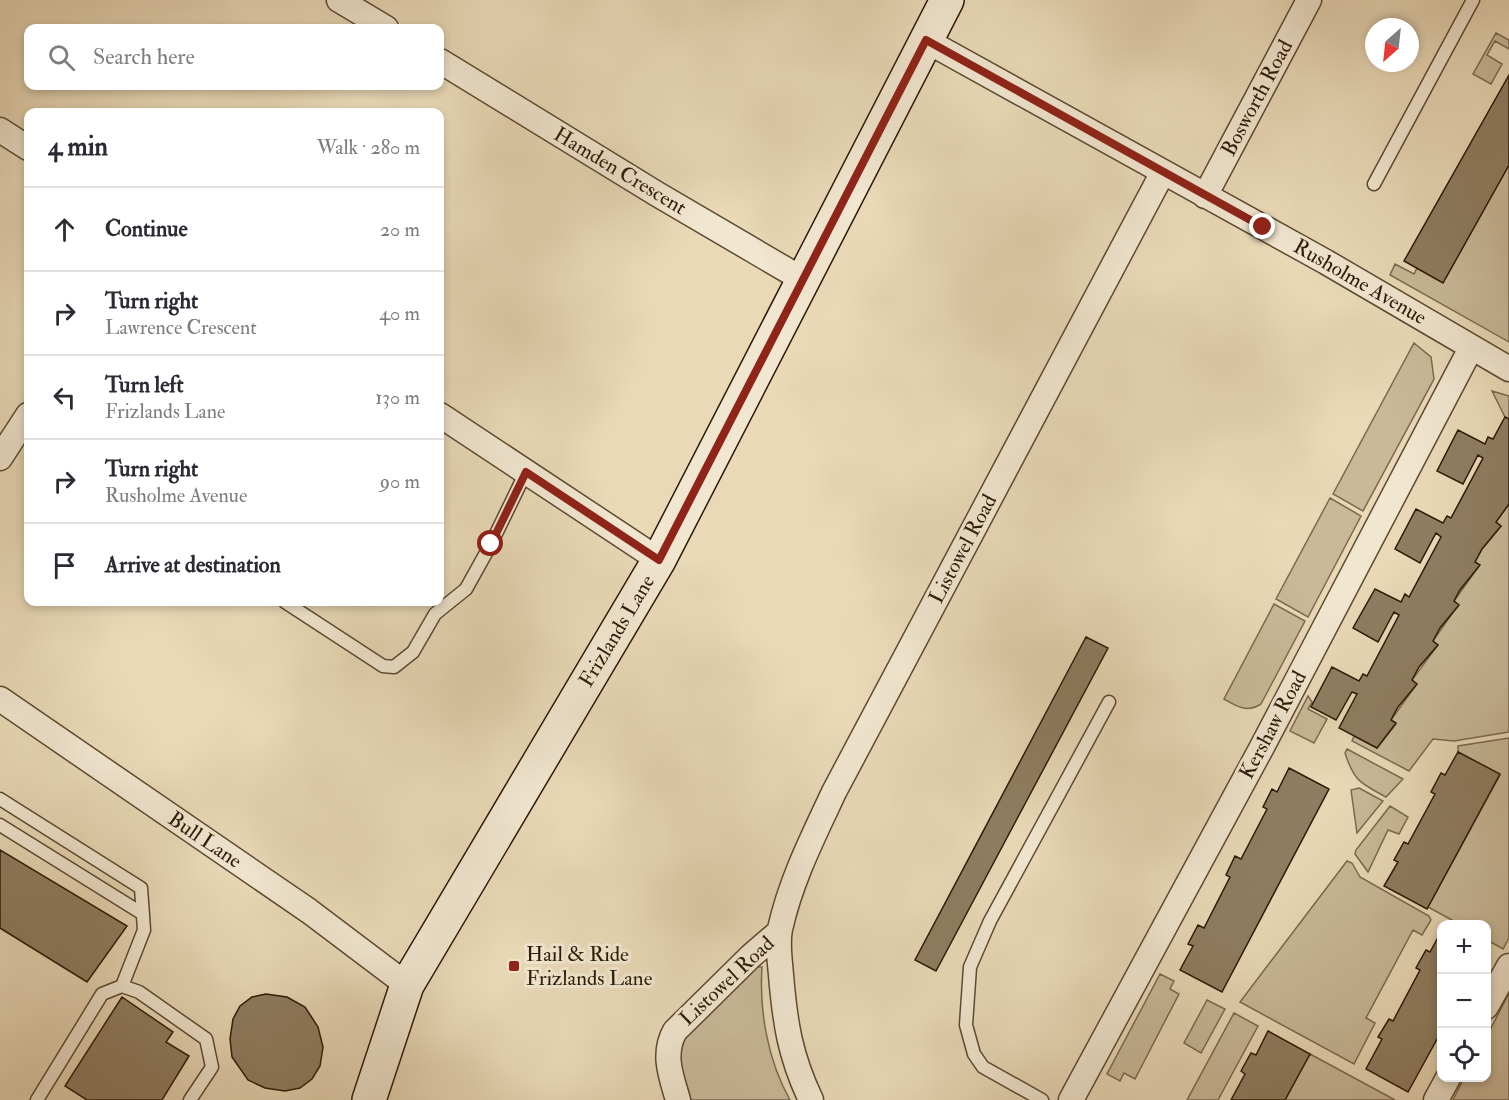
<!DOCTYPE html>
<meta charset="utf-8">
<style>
:root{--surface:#fff;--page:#f2f2f3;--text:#2b2b33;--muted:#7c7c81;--line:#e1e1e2}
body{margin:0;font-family:"IM FELL Double Pica",serif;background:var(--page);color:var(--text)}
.controls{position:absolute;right:18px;bottom:18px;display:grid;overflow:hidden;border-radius:12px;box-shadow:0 3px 9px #0003}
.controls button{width:54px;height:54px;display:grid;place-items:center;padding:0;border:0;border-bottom:2px solid var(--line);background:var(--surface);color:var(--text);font:30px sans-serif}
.compass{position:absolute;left:1365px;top:18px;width:54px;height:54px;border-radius:50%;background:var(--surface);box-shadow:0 3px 9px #0003;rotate:207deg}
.stop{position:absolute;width:18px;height:18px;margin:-14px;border:4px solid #8f2418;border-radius:50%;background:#fff}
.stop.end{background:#8f2418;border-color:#fff;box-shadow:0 2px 6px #0008}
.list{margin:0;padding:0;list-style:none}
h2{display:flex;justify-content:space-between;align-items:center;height:78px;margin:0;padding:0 24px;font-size:26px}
h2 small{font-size:20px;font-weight:400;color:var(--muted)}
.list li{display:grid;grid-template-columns:39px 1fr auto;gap:18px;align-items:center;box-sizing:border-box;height:84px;padding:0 24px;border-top:2px solid var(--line)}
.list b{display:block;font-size:22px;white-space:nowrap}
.list p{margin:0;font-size:20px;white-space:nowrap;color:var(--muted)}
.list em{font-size:20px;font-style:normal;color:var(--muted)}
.icon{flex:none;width:33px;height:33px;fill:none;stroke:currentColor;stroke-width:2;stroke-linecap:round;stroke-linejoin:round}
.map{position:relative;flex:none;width:1509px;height:1100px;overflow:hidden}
.search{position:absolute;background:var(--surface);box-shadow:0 3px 9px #0003;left:24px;top:24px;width:420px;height:66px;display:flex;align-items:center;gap:15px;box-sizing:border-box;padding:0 21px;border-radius:12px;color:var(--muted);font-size:22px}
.panel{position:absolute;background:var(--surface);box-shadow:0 3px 9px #0003;left:24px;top:108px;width:420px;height:498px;border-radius:12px}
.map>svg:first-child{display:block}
.green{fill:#c9b999;stroke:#7b6a50;stroke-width:1.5}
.building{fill:#8f7d62;stroke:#2d1a06;stroke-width:1.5}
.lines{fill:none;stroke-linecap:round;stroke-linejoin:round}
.lane-casing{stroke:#5c4a32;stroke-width:15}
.street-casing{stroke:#5c4a32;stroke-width:27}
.secondary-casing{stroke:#2d1a06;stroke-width:36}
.lane{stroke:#f1e6d0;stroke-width:12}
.street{stroke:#f1e6d0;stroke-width:24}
.secondary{stroke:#f1e6d0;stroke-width:33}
.route{stroke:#8f2418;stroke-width:8}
.poi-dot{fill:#8f2418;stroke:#f1e6d0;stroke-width:2}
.labels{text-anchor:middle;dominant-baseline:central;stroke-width:6;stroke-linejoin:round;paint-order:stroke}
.street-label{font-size:21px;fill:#2d1a06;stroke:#f1e6d0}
.poi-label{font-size:21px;fill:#2d1a06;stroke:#f1e6d0;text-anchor:start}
</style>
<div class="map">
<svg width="1509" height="1100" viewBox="0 0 1509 1100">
<rect width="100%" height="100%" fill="#e9d9b7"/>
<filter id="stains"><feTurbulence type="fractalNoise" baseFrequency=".00333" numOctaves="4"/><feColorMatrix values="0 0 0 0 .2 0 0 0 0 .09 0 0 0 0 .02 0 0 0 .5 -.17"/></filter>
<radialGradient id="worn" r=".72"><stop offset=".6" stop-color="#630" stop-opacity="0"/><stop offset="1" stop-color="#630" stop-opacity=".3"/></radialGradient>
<!-- green -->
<path class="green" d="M1496,33L1509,40V49L1495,41L1487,55L1502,64L1491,84L1473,74Z
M1509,165V342L1390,275L1395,264L1414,274L1417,268L1443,282Z
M1414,343L1431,357L1434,379L1363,511L1333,494Z
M1492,391L1509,396V419L1505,417Z
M1330,498L1361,516L1308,617L1276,599Z
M1509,504V732L1454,741L1433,739L1409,771L1352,741L1354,736L1377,748L1396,724L1391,720L1417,684L1412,680L1438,645L1433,641L1458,605L1454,601L1479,566L1475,562L1482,549L1501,526L1496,522Z
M1274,604L1305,621L1261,704C1247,713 1238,707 1224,699Z
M1308,696L1312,702L1308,709L1327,719L1314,743L1290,731Z
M1509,738V938L1503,949L1487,940L1486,924H1459L1428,907L1500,775L1458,752V746Z
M1347,749L1403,779L1386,797C1360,783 1354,781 1345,753Z
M1359,788L1383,801L1357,833L1351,790Z
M1390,806L1408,817L1399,834L1388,830L1368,872L1355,854L1356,850Z
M1347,861L1352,863L1360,877L1429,916L1431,920L1422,935L1413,930L1366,1018L1375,1023L1354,1064L1240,1002Z
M753,967H762C759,1011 768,1061 790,1100H691L678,1057L682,1038Z
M1160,974L1174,981L1170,989L1179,994L1135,1079L1124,1073L1120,1081L1107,1074Z
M1509,993V1100H1453L1464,1078H1486L1487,1036Z
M1207,1000L1225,1009L1201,1053L1184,1043Z
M1234,1013L1258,1026L1218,1100H1187Z
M1310,1054L1395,1100H1285Z"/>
<!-- building -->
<path class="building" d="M1509,75V165L1443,283L1404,261Z
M1505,417L1509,419V504L1496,522L1501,526L1482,549L1475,562L1480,565L1460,590L1454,601L1459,605L1440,628L1433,641L1438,645L1419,667L1412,680L1417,684L1398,707L1391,720L1396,723L1377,748L1339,728L1357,694L1352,692L1336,720L1311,707L1332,667L1359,681L1363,674L1367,676L1399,615L1394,612L1378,642L1353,628L1375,589L1401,602L1405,594L1409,597L1441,537L1436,533L1420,563L1395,549L1416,509L1443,523L1447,516L1451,518L1483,458L1478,455L1463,484L1437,471L1458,430L1485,444L1488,437L1493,439Z
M1086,637L1108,648L936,971L915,960Z
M1458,752L1500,774L1427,909L1384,886L1398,862L1394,860L1404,842L1408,844L1435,794L1431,792L1441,773L1445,775Z
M1289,768L1329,789L1222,992L1180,970L1193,946L1188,944L1198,925L1204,928L1230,877L1226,875L1235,856L1241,859L1267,809L1263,807L1272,789L1277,792Z
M0,850L127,926L87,982L0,928Z
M1442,930V1030L1408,1092L1366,1069L1382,1039L1378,1037L1389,1019L1393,1021L1420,970L1416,968L1426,950L1430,952Z
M266,994L287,997L305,1007L318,1027L323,1047L320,1066L312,1079L300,1088L285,1091L265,1088L248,1080L232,1057L230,1039L233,1019L240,1006L252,997Z
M122,997L173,1032L166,1042L189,1056L162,1100H87L65,1086Z
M1268,1031L1310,1054L1285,1100H1231L1245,1074L1241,1071L1251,1053L1256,1055Z"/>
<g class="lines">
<!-- lane casing -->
<g class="lane-casing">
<path id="lane" d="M1374,184L1473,0
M285,602L383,666L394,667L413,652L435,614L466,589L491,544L526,472
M0,799L141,888L144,930L122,986
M0,825L143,914
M37,1100L102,994L122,986L139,992L206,1039L212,1067L190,1100
M1042,1100L983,1067L974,1054L966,1025L970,967L990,921L1109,702"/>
</g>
<!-- street casing -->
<g class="street-casing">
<path id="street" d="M339,0L386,28
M925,40L1326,262L1509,369
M440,61L657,194L802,279
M0,130L28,148
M1205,196L1309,0
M440,415L659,560
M0,458L28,415
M0,699L309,911L407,985
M1486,1007L1509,966
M678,1100C671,1076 662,1054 675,1031L751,956L779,932
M811,1100C790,1056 785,1023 781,975C780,961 777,944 780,929C791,880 813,837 834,792L1163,172
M1071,1100L1262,747L1471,348
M1436,1100L1448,1078"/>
</g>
<!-- secondary casing -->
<g class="secondary-casing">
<path id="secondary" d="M369,1100L407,985L659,560L947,0"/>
</g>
<!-- lane -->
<use href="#lane" class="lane"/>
<!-- street -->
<use href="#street" class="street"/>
<!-- secondary -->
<use href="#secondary" class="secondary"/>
</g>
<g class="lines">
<!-- route -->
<path class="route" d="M491,544L526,472L659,560L926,40L1263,227"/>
</g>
<!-- markers -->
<rect class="poi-dot" x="508" y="960" width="12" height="12" rx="3"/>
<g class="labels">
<!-- street labels -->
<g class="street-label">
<text transform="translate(1257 98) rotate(-62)">Bosworth Road</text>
<text transform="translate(620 171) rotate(31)">Hamden Crescent</text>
<text transform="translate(1360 282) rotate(30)">Rusholme Avenue</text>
<text transform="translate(963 549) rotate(-62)">Listowel Road</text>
<text transform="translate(617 631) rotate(-59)">Frizlands Lane</text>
<text transform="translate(1273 725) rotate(-62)">Kershaw Road</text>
<text transform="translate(205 840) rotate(34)">Bull Lane</text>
<text transform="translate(727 981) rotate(-43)">Listowel Road</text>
</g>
<!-- poi labels -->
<g class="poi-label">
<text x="526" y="954">Hail &amp; Ride<tspan x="526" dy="24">Frizlands Lane</tspan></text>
</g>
</g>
<rect width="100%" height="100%" filter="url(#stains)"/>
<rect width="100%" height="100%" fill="url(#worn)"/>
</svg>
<div class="controls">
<button>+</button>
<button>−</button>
<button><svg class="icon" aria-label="locate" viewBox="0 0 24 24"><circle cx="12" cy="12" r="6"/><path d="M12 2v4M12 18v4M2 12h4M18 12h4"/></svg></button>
</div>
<svg class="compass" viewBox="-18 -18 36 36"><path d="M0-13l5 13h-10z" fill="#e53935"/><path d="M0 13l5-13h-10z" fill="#7c7c81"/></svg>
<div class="stop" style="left:491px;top:544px"></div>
<div class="stop end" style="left:1263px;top:227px"></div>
<div class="search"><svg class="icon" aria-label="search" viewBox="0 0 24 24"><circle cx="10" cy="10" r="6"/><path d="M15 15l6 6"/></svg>Search here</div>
<section class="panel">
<h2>4 min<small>Walk · 280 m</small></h2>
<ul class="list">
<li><svg class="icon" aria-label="ahead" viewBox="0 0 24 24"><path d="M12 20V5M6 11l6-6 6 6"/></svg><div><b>Continue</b></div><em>20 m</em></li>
<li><svg class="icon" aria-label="right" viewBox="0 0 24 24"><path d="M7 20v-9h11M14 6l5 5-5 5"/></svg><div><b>Turn right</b><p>Lawrence Crescent</p></div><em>40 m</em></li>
<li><svg class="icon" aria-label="left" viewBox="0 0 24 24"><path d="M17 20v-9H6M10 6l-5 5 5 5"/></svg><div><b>Turn left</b><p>Frizlands Lane</p></div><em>130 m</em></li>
<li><svg class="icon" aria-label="right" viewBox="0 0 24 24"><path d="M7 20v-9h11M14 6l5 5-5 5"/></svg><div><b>Turn right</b><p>Rusholme Avenue</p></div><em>90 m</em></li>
<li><svg class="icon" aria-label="arrive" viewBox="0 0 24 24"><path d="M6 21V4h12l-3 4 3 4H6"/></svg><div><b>Arrive at destination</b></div></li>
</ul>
</section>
</div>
